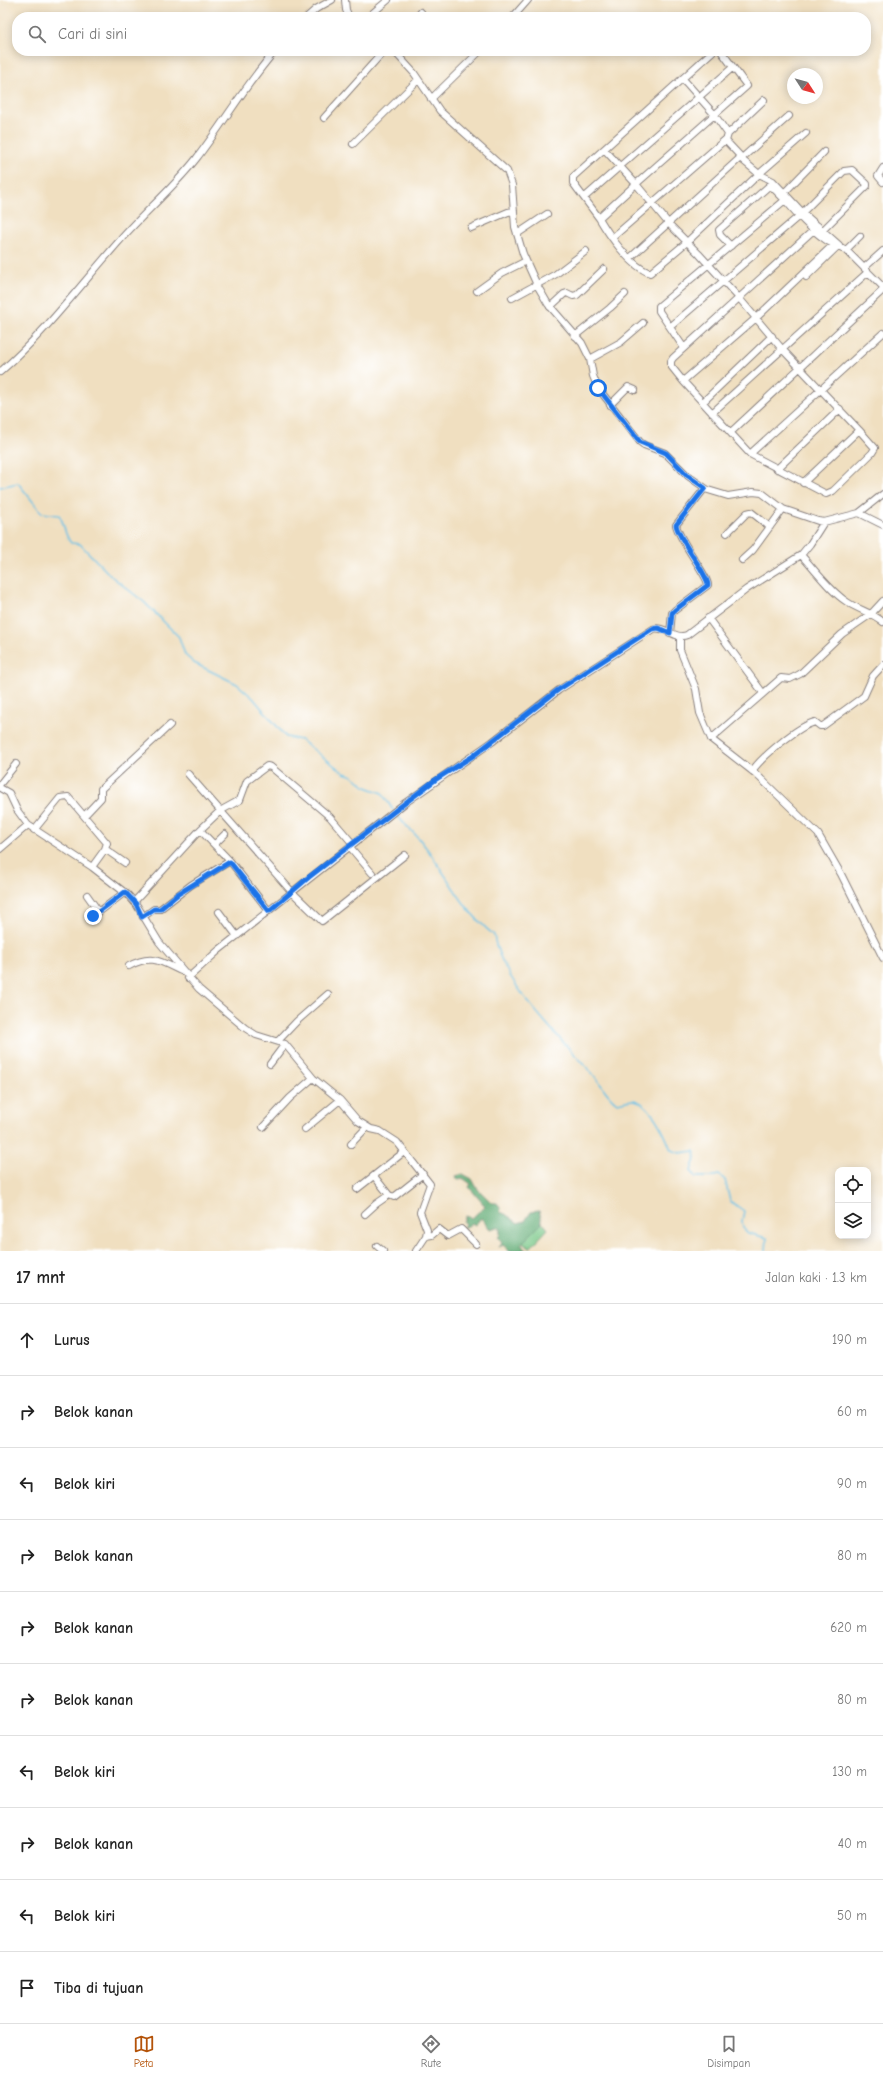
<!DOCTYPE html>
<html lang="id">
<meta charset="utf-8">
<style>
:root{--surface:#fff;--page:#f2f2f2;--text:#222;--muted:#767676;--line:#e0e0e0;--accent:#b45309}
body{margin:0;font-family:"Comic Neue",sans-serif;background:var(--page);color:var(--text)}
.controls{position:absolute;right:12px;bottom:12px;display:grid;overflow:hidden;border-radius:8px;box-shadow:0 2px 10px #0003}
.controls button{width:36px;height:36px;display:grid;place-items:center;padding:0;border:0;border-bottom:1px solid var(--line);background:var(--surface);color:var(--text);font:20px sans-serif}
.compass{position:absolute;left:787px;top:68px;width:36px;height:36px;border-radius:50%;background:var(--surface);box-shadow:0 2px 10px #0003;rotate:126deg}
.stop{position:absolute;width:12px;height:12px;margin:-9px;border:3px solid #1a73e8;border-radius:50%;background:#fff}
.stop.end{background:#1a73e8;border-color:#fff;box-shadow:0 1px 4px #0008}
.list{margin:0;padding:0;list-style:none}
h2{display:flex;justify-content:space-between;align-items:center;height:52px;margin:0;padding:0 16px;font-size:17px}
h2 small{font-size:13px;font-weight:400;color:var(--muted)}
.list li{display:grid;grid-template-columns:26px 1fr auto;gap:12px;align-items:center;box-sizing:border-box;height:72px;padding:0 16px;border-top:1px solid var(--line)}
.list b{display:block;font-size:15px;white-space:nowrap}
.list em{font-size:13px;font-style:normal;color:var(--muted)}
.icon{flex:none;width:22px;height:22px;fill:none;stroke:currentColor;stroke-width:2;stroke-linecap:round;stroke-linejoin:round}
.map{position:relative;flex:none;width:883px;height:1251px;overflow:hidden}
.search{position:absolute;background:var(--surface);box-shadow:0 2px 10px #0003;left:12px;right:12px;top:12px;height:44px;display:flex;align-items:center;gap:10px;box-sizing:border-box;padding:0 14px;border-radius:16px;color:var(--muted);font-size:15px}
.sheet{height:772px;background:var(--surface)}
nav{display:flex;justify-content:space-around;align-items:center;box-sizing:border-box;height:56px;border-top:1px solid var(--line);background:var(--surface);font-size:11px;color:var(--muted)}
nav a{display:grid;justify-items:center;gap:2px}
nav .on{color:var(--accent)}
.map>svg:first-child{display:block}
.green{fill:#79c787;stroke:#4e7461}
.forest{fill:#62ac74;stroke:#426758}
.lines{fill:none;stroke-linecap:round;stroke-linejoin:round}
.stream{stroke:#68c1e6;stroke-width:1.5}
.minor-casing{stroke:#89807e;stroke-width:8}
.minor{stroke:#fff;stroke-width:6}
.route{stroke:#1a73e8;stroke-width:5}
</style>
<div class="map">
<svg width="883" height="1251" viewBox="0 0 883 1251">
<rect width="100%" height="100%" fill="#fff"/>
<filter id="ink" filterUnits="userSpaceOnUse"><feTurbulence type="fractalNoise" baseFrequency=".025" numOctaves="2"/><feDisplacementMap in="SourceGraphic" scale="8" xChannelSelector="R" yChannelSelector="G"/><feConvolveMatrix kernelMatrix="1 2 1 2 8 2 1 2 1" color-interpolation-filters="sRGB"/></filter>
<filter id="wash" filterUnits="userSpaceOnUse"><feTurbulence type="fractalNoise" baseFrequency=".012" numOctaves="4" result="noise"/><feDisplacementMap in="SourceGraphic" scale="16" xChannelSelector="R" yChannelSelector="G"/><feGaussianBlur stdDeviation="0.9" result="paint"/><feColorMatrix in="noise" values="0 0 0 0 0 0 0 0 0 0 0 0 0 0 0 0 0 1.4 0 .05"/><feComposite in="paint" operator="in"/></filter>
<g filter="url(#wash)">
<rect width="100%" height="100%" fill="#f0dfc0"/>
<!-- green -->
<path class="green" d="M542,1222L548,1229L530,1248L522,1243Z"/>
<!-- forest -->
<path class="forest" d="M463,1174L472,1179L477,1188L492,1203H497L501,1208L500,1212L505,1214L518,1223L525,1221L531,1212L539,1211L542,1221L541,1224L521,1244L526,1251H509L503,1245L499,1247L502,1242L498,1237L500,1235V1228L497,1227L490,1229L481,1218L475,1225L472,1223L464,1229L463,1227L465,1224L463,1222L466,1216L472,1218L485,1206L469,1187L471,1184L464,1179L458,1180L456,1176Z"/>
<g class="lines">
<!-- stream -->
<path class="stream" d="M0,487L18,483L42,513L59,515C66,526 63,533 71,543L80,544L111,576L144,602L179,637L185,655L194,663L237,684L253,698L286,737L301,740L344,773L353,776L366,787L382,793L393,810
M396,814C403,824 413,831 421,841C446,872 461,909 494,935C500,981 560,1038 592,1073C601,1083 606,1095 617,1103C622,1102 628,1100 633,1100C650,1101 666,1136 671,1150L680,1153L694,1151L696,1157L691,1170L696,1177H709L719,1175L725,1180L730,1201L744,1211L742,1221L743,1228L748,1233L767,1238L766,1251"/>
</g>
</g>
<g filter="url(#ink)">
<g class="lines">
<!-- minor casing -->
<g class="minor-casing">
<path id="minor" d="M345,0L346,10L349,17
M307,17L316,9L332,0
M368,17L388,0
M417,17L421,12
M513,17L528,0
M394,51L414,73L440,111L507,171L512,185L515,227L523,254L537,285L548,304L582,343L590,359L593,376L598,388L640,442L644,445L665,453L688,476L708,490L728,496L753,492L762,493L783,509L818,521L824,522L859,513L883,494
M683,79L714,114L728,134L726,141L742,158L789,116
M431,99L480,51
M324,118L384,51
M806,133L759,174L773,181L803,213L839,245L806,277
M728,134L764,100
M353,144L418,80
M605,150L636,184L747,86L721,51
M883,168L878,176L883,182
M784,193L824,152
M585,197L732,68
M599,218L573,183V177L713,51
M818,226L673,358L671,361V366L683,381L755,319L833,245
M471,228L508,212L514,211
M517,234L547,214
M612,238L726,139
M731,246L720,235L719,230L770,185L785,200
M846,250L860,236
M630,258L740,158L759,174L687,242L650,273C630,266 609,235 599,218L636,184L669,224L699,254L739,298L782,349L859,430L875,448L872,453L833,491L826,494L750,454
M864,268L883,251
M477,291L502,273L526,261
M512,298L556,274L586,251
M550,307L564,294L567,293L573,296L577,295L604,269
M670,327L799,216L844,171L852,170L867,184V186L823,230
M575,336L610,308L625,294
M684,348L659,311V306L785,200C797,214 810,229 826,240C832,245 839,245 846,250L883,287
M590,359L621,342L643,323
M0,372C46,332 82,283 122,238C146,211 174,187 196,159C223,124 246,84 275,51
M683,381L750,454L883,333
M703,402L772,336
M610,405L628,387L635,390
M712,413L868,272
M731,432L883,290
M777,469L840,409
M803,483L859,430
M859,513L883,525
M727,533L747,513L751,512L770,527
M801,555C816,571 829,590 847,602C859,610 873,613 883,622
M742,560L753,550L783,509
M708,618L763,693
M670,633L672,613L675,610L708,585C708,576 679,540 676,525L705,488
M680,636V650L696,689L700,713L711,739L756,774L818,834L841,874L883,958
M711,739L781,678L790,679L800,674L842,634L871,614L883,601
M752,771C762,757 798,726 815,722L820,726H823L864,696L873,676L883,665
M188,774L292,892L322,921L405,855
M0,784L16,764
M0,788L9,793L17,810L28,825L92,867L128,895L136,904L159,942L199,989L245,1028L256,1035L285,1044L313,1078L340,1100L358,1121L371,1129L380,1131L397,1142L430,1184L420,1212L427,1230L426,1236L416,1251
M85,815L101,798V789L170,725
M34,830L60,798L68,797L107,843L105,849L92,867
M200,830L230,861L269,911
M215,844L225,834
M350,847L372,873
M0,849L28,825
M105,849L125,863
M87,895L99,912
M134,902L200,830L220,811L240,800L247,781L267,766L271,767L330,817L353,844
M219,912L237,936
M143,917L154,909H160L191,885L230,861
M91,918L125,892
M129,966C151,954 160,961 181,971
M188,978L219,950L405,803L492,742L559,690L653,629C664,625 675,640 687,635L747,589L801,555L810,544L824,522
M278,1041L297,1021L328,994
M270,1064L285,1044
M263,1127L290,1098L313,1078
M305,1129L340,1100
M351,1144L367,1127
M374,1176L389,1195
M357,1189L404,1152
M365,1214L376,1204L389,1195L394,1197L423,1174
M426,1236L432,1235L439,1229L448,1236L461,1229L476,1244
M377,1246L383,1251"/>
</g>
<!-- minor -->
<use href="#minor" class="minor"/>
</g>
</g>
<g class="lines" filter="url(#ink)">
<!-- route -->
<path class="route" d="M93,916L125,892L136,904L142,917L154,909H160L178,894L230,862L269,911L309,877L435,780L473,756L558,690L652,629L658,628L670,633L672,613L675,610L708,585C708,575 679,540 676,525L705,488L688,476L666,453L640,442L598,388"/>
</g>
</svg>
<div class="controls">
<button><svg class="icon" aria-label="locate" viewBox="0 0 24 24"><circle cx="12" cy="12" r="6"/><path d="M12 2v4M12 18v4M2 12h4M18 12h4"/></svg></button>
<button><svg class="icon" aria-label="layers" viewBox="0 0 24 24"><path d="M12 4l9 5-9 5-9-5zM3 14l9 5 9-5"/></svg></button>
</div>
<svg class="compass" viewBox="-18 -18 36 36"><path d="M0-13l5 13h-10z" fill="#e53935"/><path d="M0 13l5-13h-10z" fill="#767676"/></svg>
<div class="stop" style="left:598px;top:388px"></div>
<div class="stop end" style="left:93px;top:916px"></div>
<div class="search"><svg class="icon" aria-label="search" viewBox="0 0 24 24"><circle cx="10" cy="10" r="6"/><path d="M15 15l6 6"/></svg>Cari di sini</div>
</div>
<section class="sheet">
<h2>17 mnt<small>Jalan kaki · 1.3 km</small></h2>
<ul class="list">
<li><svg class="icon" aria-label="ahead" viewBox="0 0 24 24"><path d="M12 20V5M6 11l6-6 6 6"/></svg><div><b>Lurus</b></div><em>190 m</em></li>
<li><svg class="icon" aria-label="right" viewBox="0 0 24 24"><path d="M7 20v-9h11M14 6l5 5-5 5"/></svg><div><b>Belok kanan</b></div><em>60 m</em></li>
<li><svg class="icon" aria-label="left" viewBox="0 0 24 24"><path d="M17 20v-9H6M10 6l-5 5 5 5"/></svg><div><b>Belok kiri</b></div><em>90 m</em></li>
<li><svg class="icon" aria-label="right" viewBox="0 0 24 24"><path d="M7 20v-9h11M14 6l5 5-5 5"/></svg><div><b>Belok kanan</b></div><em>80 m</em></li>
<li><svg class="icon" aria-label="right" viewBox="0 0 24 24"><path d="M7 20v-9h11M14 6l5 5-5 5"/></svg><div><b>Belok kanan</b></div><em>620 m</em></li>
<li><svg class="icon" aria-label="right" viewBox="0 0 24 24"><path d="M7 20v-9h11M14 6l5 5-5 5"/></svg><div><b>Belok kanan</b></div><em>80 m</em></li>
<li><svg class="icon" aria-label="left" viewBox="0 0 24 24"><path d="M17 20v-9H6M10 6l-5 5 5 5"/></svg><div><b>Belok kiri</b></div><em>130 m</em></li>
<li><svg class="icon" aria-label="right" viewBox="0 0 24 24"><path d="M7 20v-9h11M14 6l5 5-5 5"/></svg><div><b>Belok kanan</b></div><em>40 m</em></li>
<li><svg class="icon" aria-label="left" viewBox="0 0 24 24"><path d="M17 20v-9H6M10 6l-5 5 5 5"/></svg><div><b>Belok kiri</b></div><em>50 m</em></li>
<li><svg class="icon" aria-label="arrive" viewBox="0 0 24 24"><path d="M6 21V4h12l-3 4 3 4H6"/></svg><div><b>Tiba di tujuan</b></div></li>
</ul>
</section>
<nav>
<a class="on"><svg class="icon" aria-label="map" viewBox="0 0 24 24"><path d="M3 6l6-2 6 2 6-2v14l-6 2-6-2-6 2zM9 4v14M15 6v14"/></svg>Peta</a>
<a><svg class="icon" aria-label="directions" viewBox="0 0 24 24"><path d="M12 3l9 9-9 9-9-9zM9 14v-3h6M13 9l2 2-2 2"/></svg>Rute</a>
<a><svg class="icon" aria-label="saved" viewBox="0 0 24 24"><path d="M7 4h10v16l-5-4-5 4z"/></svg>Disimpan</a>
</nav>
